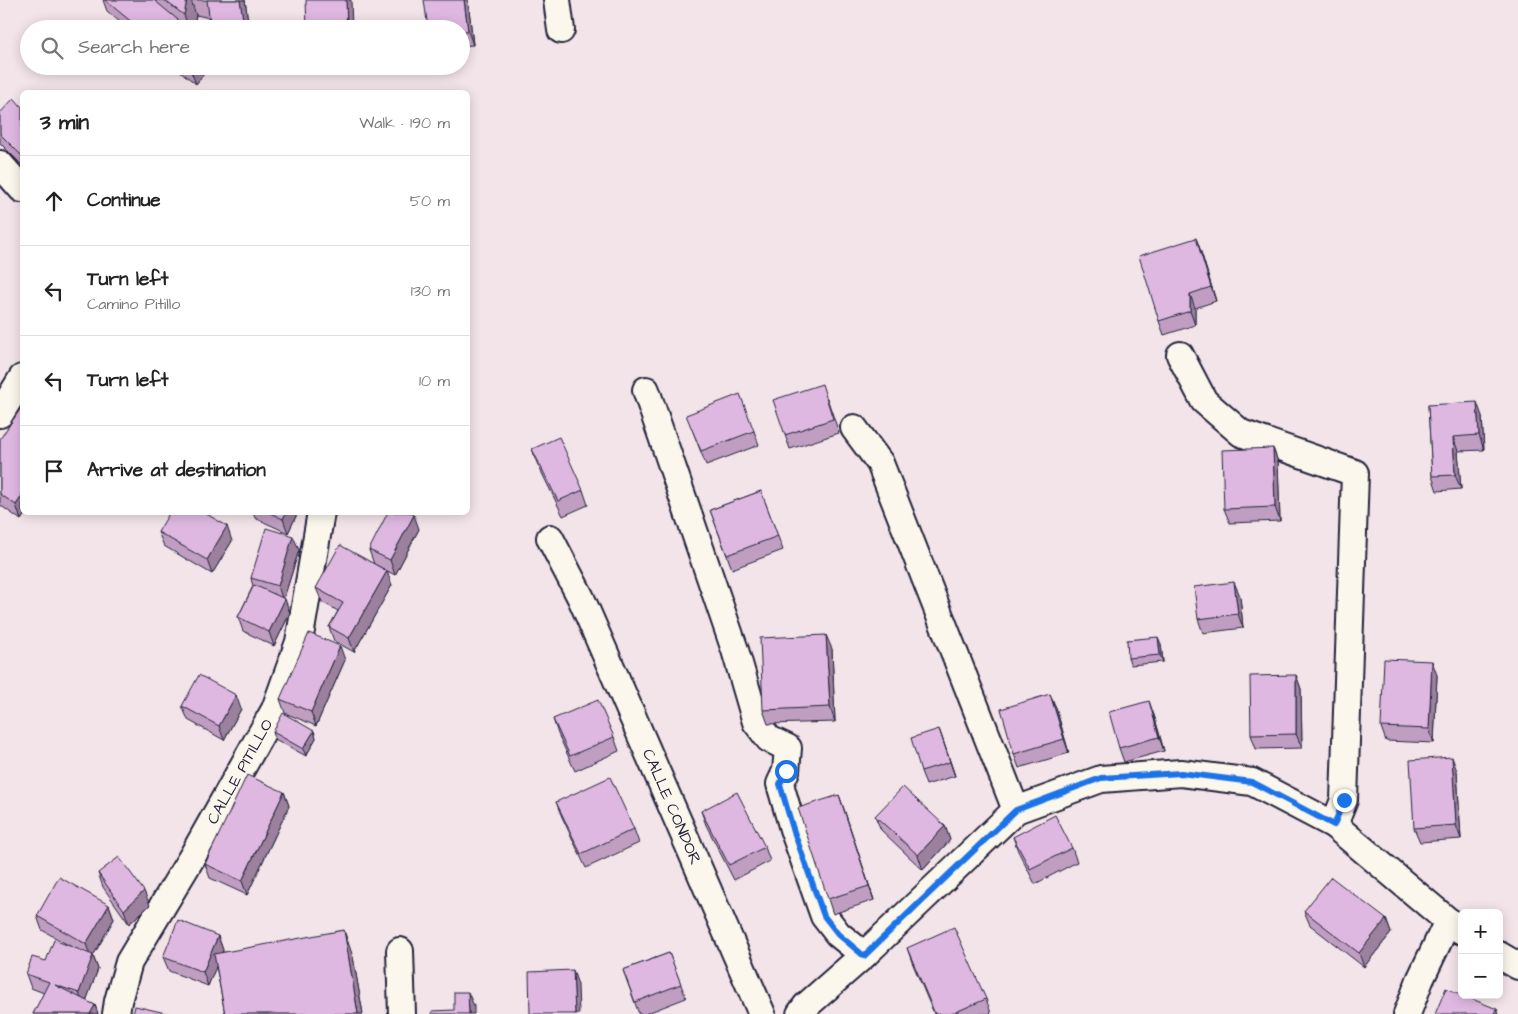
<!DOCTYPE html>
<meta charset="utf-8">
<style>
:root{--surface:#fff;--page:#f6f6f6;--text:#222;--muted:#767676;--line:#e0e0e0}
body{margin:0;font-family:"Architects Daughter",sans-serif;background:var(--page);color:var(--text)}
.controls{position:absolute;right:15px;bottom:15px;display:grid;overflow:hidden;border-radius:8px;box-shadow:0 2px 12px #0003}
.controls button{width:45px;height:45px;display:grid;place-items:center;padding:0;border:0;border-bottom:1px solid var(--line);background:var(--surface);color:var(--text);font:25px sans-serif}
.stop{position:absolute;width:15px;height:15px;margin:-11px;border:4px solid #1a73e8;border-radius:50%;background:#fff}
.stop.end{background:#1a73e8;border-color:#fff;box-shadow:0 1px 5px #0008}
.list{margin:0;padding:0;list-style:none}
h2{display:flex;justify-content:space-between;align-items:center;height:65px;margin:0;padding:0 20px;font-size:21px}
h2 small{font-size:16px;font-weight:400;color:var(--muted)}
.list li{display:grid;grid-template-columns:32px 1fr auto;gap:15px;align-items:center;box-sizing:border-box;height:90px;padding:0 20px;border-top:1px solid var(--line)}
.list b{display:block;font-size:19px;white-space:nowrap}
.list p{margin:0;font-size:16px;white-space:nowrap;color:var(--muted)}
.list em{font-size:16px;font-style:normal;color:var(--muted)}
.icon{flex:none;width:28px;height:28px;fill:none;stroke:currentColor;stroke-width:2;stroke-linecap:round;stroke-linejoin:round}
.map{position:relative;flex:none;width:1518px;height:1014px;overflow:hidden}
.search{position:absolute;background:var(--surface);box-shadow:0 2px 12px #0003;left:20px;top:20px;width:450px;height:55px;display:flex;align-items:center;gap:12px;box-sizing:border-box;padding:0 18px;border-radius:28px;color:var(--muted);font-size:19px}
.panel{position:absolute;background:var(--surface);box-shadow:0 2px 12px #0003;left:20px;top:90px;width:450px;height:425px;border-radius:8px}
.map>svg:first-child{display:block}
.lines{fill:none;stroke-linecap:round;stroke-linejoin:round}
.minor-casing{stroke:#22223b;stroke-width:30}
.minor{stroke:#fbf7ec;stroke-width:26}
.wall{fill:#c09ec2;stroke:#22223b}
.shaded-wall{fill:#9c819e;stroke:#22223b}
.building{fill:#dfb8e1;stroke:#22223b}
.route{stroke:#1a73e8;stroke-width:6}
.labels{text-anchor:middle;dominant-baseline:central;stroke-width:5;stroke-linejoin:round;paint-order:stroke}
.street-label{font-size:16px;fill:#22223b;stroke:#fbf7ec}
</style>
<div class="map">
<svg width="1518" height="1014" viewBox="0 0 1518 1014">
<rect width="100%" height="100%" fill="#f3e4e9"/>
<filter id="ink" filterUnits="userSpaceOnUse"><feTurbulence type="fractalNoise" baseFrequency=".02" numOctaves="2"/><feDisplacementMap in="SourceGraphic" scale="10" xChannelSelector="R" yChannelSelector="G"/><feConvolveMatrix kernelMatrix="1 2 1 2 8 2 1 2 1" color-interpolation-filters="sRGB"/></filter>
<g filter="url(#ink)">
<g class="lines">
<!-- minor casing -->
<g class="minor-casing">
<g id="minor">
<path d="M557,0L561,30"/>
<path d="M0,164L22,189"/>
<path d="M1180,355L1204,401L1241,433L1355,473L1344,800L1334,825"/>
<path d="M646,390L735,650L756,722L769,739L788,748L786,771L780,784L793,829L824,916L838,934L864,955"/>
<path d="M0,414L22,378"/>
<path d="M854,428L880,463L1016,810"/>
<path id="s1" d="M550,538L581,598L762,1014"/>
<path d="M400,951L402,1014"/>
<path d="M1499,955L1518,966"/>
<path id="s2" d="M116,1014L118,1001L129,962L192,857L275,709L299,642L321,512"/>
<path d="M800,1014L806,1006L864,955L1016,810L1101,779L1181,773L1252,782L1334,825L1448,921L1462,931"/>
<path d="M1407,1014L1420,980L1448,921"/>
</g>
</g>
<!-- minor -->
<use href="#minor" class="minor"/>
</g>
<!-- wall -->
<path class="wall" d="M103,0H154L156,2L155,0H245L249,29H212L210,18L196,15L193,29H128L107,11Z
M468,0L473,45L461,46V29Z
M174,66H210L196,84Z
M311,66H352V69L312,70Z
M22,107V165L0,143V113Z
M1196,238L1201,252L1216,301L1195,308V325L1164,335L1159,321Z
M827,398L839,433L790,449L785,435Z
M1428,405L1482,416L1484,450L1458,451L1461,489L1437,491L1432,476Z
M692,429L754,431L759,445L706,465Z
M0,439L22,512H26L21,520L0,505Z
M1273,448L1278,462L1280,521L1230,523L1224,509Z
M532,449L583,490L588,505L563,516L537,463Z
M761,491L783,550L732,569L710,510Z
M253,512H298L288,533L255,518Z
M419,529L395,575L374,564L369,550Z
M158,532L232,541L212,574L164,546Z
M299,550L284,598L290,613L274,646L243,631L238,617L253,586L251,578Z
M392,585L354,652L334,641L329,627L338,611L322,602L316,588Z
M1240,596L1243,628L1203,633L1198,619Z
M1161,644L1163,662L1131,665L1128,658Z
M832,649L835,722L768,724L763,710Z
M345,660L316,726L285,713L280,699Z
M1296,675L1301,689L1302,748L1256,749L1251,735Z
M1437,675L1434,743L1386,741L1381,727Z
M1050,694L1056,708L1069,753L1019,768L1014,754Z
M182,706L241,709L224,740L188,720Z
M1154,715L1164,751L1124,762L1119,748Z
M553,719L614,737L619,751L575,771L558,734Z
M939,729L955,776L926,785L921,771Z
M314,731L316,738L306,756L275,739L273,732Z
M1457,771L1461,839L1420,842L1414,828Z
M284,792L289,806L247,895L210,878L205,864Z
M839,795L874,900L833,914L828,899Z
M556,802L634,829L639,843L586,868L562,817Z
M701,811L765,847L770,861L734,880L706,825Z
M875,816L945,826L950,840L923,870L881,830Z
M1013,837L1072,848L1077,862L1035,884L1018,851Z
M98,873L150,905L129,924L103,887Z
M109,905L114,919L93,956L98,969L86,1001L95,1005L98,1014H33L44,993L31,988L26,974L70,946L42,930L37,916Z
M1304,911L1386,919L1391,933L1364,967L1310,925Z
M218,936L223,950L222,952L353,957L363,1014H225L216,966L208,986L169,971L163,957Z
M907,948L986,999L991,1013L988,1014H934L912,962Z
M669,953L686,998L645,1014H639L623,970Z"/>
<!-- shaded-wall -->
<path class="shaded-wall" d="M187,0H191L196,15L193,29H189L184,15Z
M240,0H245L249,29H246L243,19Z
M346,0H351L352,29H347Z
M464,0H468L473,45L468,31Z
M193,66H210L196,84L190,69Z
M1196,238L1201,252L1216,301L1211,287Z
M1190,294L1195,308V325L1190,311Z
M1477,402L1482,416L1484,450L1479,435Z
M1453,437L1458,451L1461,489L1455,475Z
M1273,448L1278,462L1280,521L1275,507Z
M22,496V512H26L21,520L16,505Z
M286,512H298L288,533L283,519Z
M414,515L419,529L395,575L390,560Z
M227,526L232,541L212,574L207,560Z
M293,536L299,550L283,601L278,586Z
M387,571L392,585L354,652L349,638Z
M1234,582L1240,596L1243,628L1238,614Z
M285,599L290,613L274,646L269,632Z
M826,635L832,649L835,722L830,707Z
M1158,637L1161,644L1163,662L1160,655Z
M340,646L345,660L316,726L311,712Z
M1432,661L1437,675L1434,743L1429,729Z
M1296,675L1301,689L1302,748L1296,734Z
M1050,694L1056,708L1069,753L1064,739Z
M236,695L241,709L224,740L219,726Z
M1149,701L1154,715L1164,751L1159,737Z
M939,729L944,743L955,776L950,762Z
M314,731L316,738L306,756L303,749Z
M1452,757L1457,771L1461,839L1456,825Z
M284,792L289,806L247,895L242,881Z
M839,795L844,809L874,900L869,886Z
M945,826L950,840L923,870L918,855Z
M144,891L150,905L129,924L124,910Z
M109,905L114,919L93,956L98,969L84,1007L79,993L91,958L86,944Z
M1386,919L1391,933L1364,967L1359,953Z
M344,930L353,957L363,1014H358Z
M218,936L223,950L208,986L203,972Z
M573,970L578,985L579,1014H575Z
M468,992L474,1006V1014H469Z
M95,1005L98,1014H90Z
M1497,1009L1499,1014H1495Z"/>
<!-- building -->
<path class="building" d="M105,0H154L189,29H140Z
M164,0H187L184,15Z
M207,0H240L243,19L210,23Z
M306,0H346L347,29H307Z
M424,0H464L468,31H461V29H428Z
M186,66H193L190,69Z
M14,98L22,107V156L0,134V113Z
M1196,238L1211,287L1190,294V311L1159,321L1139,256Z
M822,384L833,419L785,435L773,400Z
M740,394L754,431L701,451L686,415Z
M1477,402L1479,435L1453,437L1455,475L1432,476L1428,405Z
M21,408L22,409V496L16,505L0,494V439Z
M559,437L583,490L558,501L532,449Z
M1273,448L1275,507L1224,509L1222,450Z
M761,491L778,536L727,555L710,510Z
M170,512H203L227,526L207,560L158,532Z
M268,512H286L283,519Z
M388,512H409L414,515L390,560L369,550Z
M266,528L293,536L278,586L251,578Z
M340,545L387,571L349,638L329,627L343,603L316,588Z
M1234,582L1238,614L1198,619L1194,587Z
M254,585L285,599L269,632L238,617Z
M309,633L340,646L311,712L280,699Z
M826,635L830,707L763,710L760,638Z
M1158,637L1160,655L1128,658L1127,640Z
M1384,659L1432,661L1429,729L1381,727Z
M199,675L236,695L219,726L182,706Z
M1296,675V734L1251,735L1250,676Z
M1050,694L1064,739L1014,754L1001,709Z
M598,700L614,737L570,756L553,719Z
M1149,701L1159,737L1119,748L1109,712Z
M283,713L314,731L303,749L273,732Z
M939,729L950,762L921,771L911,738Z
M1452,757L1456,825L1414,828L1410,760Z
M247,775L284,792L242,881L205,864Z
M610,777L634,829L581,854L556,802Z
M903,787L945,826L918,855L875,816Z
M737,792L765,847L729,865L701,811Z
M839,795L869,886L828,899L798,808Z
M1055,815L1072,848L1030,869L1013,837Z
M119,857L144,891L124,910L98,873Z
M59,877L109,905L86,944L37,916Z
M1331,877L1386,919L1359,953L1304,911Z
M178,920L218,936L203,972L163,957Z
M954,927L986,999L951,1014H935L907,948Z
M344,930L358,1014H225L214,954Z
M54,940L93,955L79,993L55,985L95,1005L90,1014H33L49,982L26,974L32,957L46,961Z
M669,953L681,984L635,1002L623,970Z
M573,970L575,1014H530L529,972Z
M1446,988L1462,995L1497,1009L1495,1014H1435Z
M454,992H468L469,1014H432V1011L454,1010Z
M135,1006L170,1014H133Z"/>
</g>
<g class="lines" filter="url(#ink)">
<!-- route -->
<path class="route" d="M786,771L780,784L793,829L824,916L838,934L864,956L1016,810L1101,778L1181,773L1252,782L1334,825L1344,800"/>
</g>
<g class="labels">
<!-- street labels -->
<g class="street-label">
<text stroke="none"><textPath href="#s2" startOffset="274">CALLE PITILLO</textPath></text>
<text stroke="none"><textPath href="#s1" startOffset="295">CALLE CONDOR</textPath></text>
</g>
</g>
</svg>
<div class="controls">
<button>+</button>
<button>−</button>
</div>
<div class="stop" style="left:786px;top:771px"></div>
<div class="stop end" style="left:1344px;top:800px"></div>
<div class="search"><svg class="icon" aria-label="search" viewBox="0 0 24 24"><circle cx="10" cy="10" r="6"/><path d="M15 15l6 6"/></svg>Search here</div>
<section class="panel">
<h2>3 min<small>Walk · 190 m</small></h2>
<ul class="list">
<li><svg class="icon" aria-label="ahead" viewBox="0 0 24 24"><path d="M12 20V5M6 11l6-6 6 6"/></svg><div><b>Continue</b></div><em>50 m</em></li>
<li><svg class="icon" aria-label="left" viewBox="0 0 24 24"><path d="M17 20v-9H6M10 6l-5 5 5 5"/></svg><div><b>Turn left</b><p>Camino Pitillo</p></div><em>130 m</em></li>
<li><svg class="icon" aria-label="left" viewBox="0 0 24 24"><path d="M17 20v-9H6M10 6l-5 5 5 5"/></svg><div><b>Turn left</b></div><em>10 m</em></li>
<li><svg class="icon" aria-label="arrive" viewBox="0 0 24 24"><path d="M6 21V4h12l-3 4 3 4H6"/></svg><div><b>Arrive at destination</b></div></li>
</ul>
</section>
</div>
